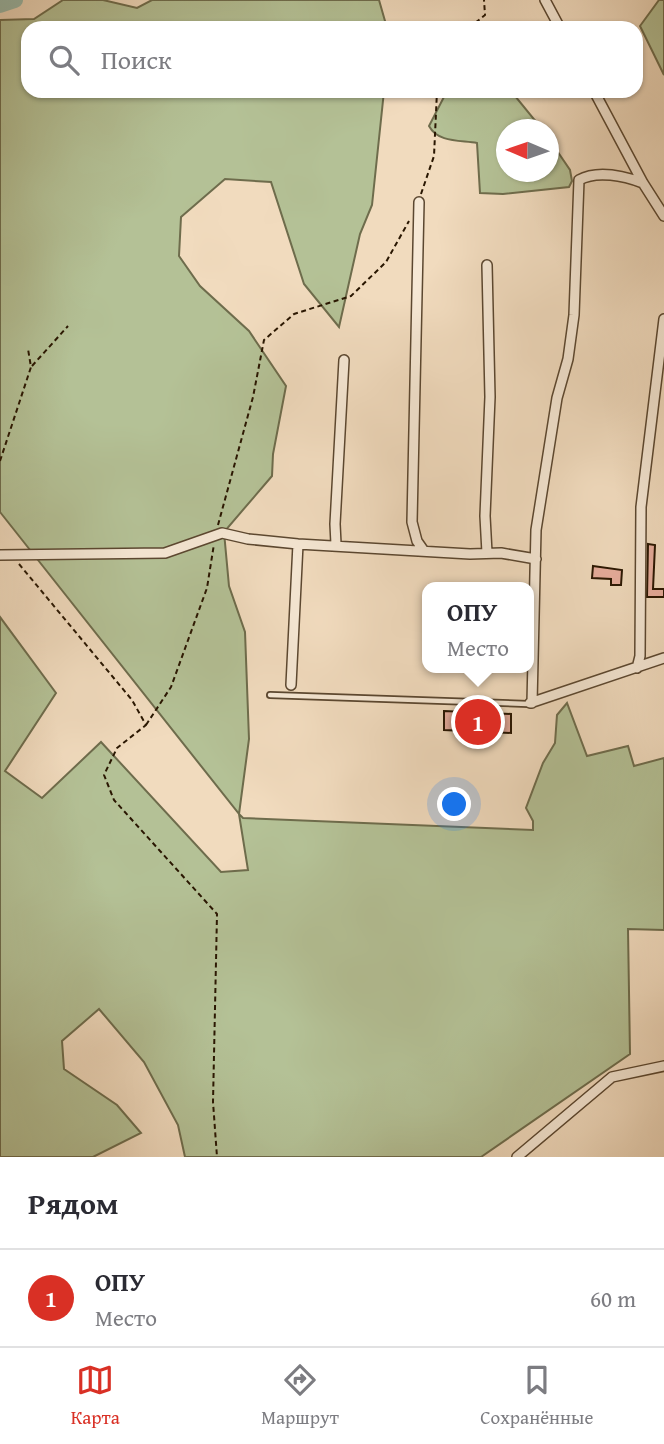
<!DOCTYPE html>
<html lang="ru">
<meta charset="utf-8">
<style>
:root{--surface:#fff;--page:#f2f2f3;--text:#2b2b33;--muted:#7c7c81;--line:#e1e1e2;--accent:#d93025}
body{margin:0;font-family:"Gentium Book Plus",serif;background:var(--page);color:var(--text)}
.compass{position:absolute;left:496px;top:119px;width:63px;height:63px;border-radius:50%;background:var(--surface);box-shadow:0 2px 5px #0004;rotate:272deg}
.you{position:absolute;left:455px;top:805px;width:24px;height:24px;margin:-18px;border:5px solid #fff;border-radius:50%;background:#1a73e8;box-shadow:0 0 0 10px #1a73e833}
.badge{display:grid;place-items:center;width:46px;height:46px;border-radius:50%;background:var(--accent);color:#fff;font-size:23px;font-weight:700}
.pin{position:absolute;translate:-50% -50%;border:4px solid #fff;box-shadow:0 2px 7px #0006}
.popup{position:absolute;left:422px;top:582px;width:112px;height:91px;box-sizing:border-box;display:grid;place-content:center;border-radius:14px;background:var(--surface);filter:drop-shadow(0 2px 5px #0005);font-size:23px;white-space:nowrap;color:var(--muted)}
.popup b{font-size:26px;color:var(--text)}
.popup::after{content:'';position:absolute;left:50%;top:100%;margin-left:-14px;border:14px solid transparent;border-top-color:var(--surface)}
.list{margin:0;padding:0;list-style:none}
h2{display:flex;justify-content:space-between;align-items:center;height:91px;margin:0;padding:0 28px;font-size:30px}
h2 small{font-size:23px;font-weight:400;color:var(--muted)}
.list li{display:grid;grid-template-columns:46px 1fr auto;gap:21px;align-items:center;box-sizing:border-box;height:98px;padding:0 28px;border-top:2px solid var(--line)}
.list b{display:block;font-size:26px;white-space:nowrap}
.list p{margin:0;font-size:23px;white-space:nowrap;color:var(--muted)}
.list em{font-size:23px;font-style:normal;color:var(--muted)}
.icon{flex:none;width:38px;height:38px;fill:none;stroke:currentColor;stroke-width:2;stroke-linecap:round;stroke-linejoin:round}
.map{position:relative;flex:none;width:664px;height:1157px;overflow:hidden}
.search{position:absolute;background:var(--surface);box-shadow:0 2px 5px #0004;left:21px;right:21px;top:21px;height:77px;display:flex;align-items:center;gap:18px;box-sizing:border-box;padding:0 24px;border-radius:21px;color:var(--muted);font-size:26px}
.sheet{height:189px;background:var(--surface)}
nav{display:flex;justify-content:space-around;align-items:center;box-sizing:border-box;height:98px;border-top:2px solid var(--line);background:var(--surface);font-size:19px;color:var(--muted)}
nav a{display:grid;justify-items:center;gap:4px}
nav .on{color:var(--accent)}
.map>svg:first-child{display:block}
.green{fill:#b4c196;stroke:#6e6c4c;stroke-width:2}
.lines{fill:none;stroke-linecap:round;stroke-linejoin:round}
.river{stroke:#9bbcad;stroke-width:16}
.building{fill:#e8ae9e;stroke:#291601;stroke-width:2}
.lane-casing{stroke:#5b4730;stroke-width:8}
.street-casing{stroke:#5b4730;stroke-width:12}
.path{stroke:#291601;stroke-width:2;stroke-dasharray:5 3.5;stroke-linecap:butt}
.lane{stroke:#f6e8d5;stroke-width:4.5}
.street{stroke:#f6e8d5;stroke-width:9}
</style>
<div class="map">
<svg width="664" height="1157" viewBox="0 0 664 1157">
<rect width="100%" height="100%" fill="#f1dbbe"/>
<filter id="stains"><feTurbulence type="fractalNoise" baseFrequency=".00286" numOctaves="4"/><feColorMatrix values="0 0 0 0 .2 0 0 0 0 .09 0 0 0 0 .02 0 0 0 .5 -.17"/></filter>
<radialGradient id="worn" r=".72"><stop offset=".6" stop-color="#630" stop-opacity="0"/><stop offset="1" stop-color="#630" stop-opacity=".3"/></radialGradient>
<!-- green -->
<path class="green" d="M63,0H103L137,8L152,0H379L387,28H28V91H384L372,205L360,234L339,327L304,284L271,182L225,179L181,217L179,256L200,286L249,331L286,386L273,454L272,476L224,532L229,586L245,632L249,739L239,814L243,818L533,830V821L526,808L543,763L555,743L557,715L567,703L587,756L628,746L634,766L664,758V930L628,929L630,1054L481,1157H185L178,1125L144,1062L99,1009L62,1041L64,1069L117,1105L141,1133L93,1157H0V617L56,693L5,771L42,798L101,742L221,872L248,870L239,814L0,512V20L34,19Z
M659,0H664V75L640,26Z
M447,91H511L542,129L506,130V172H548L549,139L570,170L572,181L569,187L503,194L480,193L477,143C461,140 438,143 429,126Z"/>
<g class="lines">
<!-- river -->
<path class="river" d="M0,5L15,0"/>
</g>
<!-- building -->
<path class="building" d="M648,544L655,545L653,589H664V597H647Z
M593,566L622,570L621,585H611V579L592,578Z
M444,711L511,714V733L444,730Z"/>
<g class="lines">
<!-- lane casing -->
<g class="lane-casing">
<path id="lane" d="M270,695L528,704"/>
</g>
<!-- street casing -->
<g class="street-casing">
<path id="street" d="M545,0L560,28
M594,91L643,183L664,216
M419,202L412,522L417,541L424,551
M487,265L490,397L485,516L487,553
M336,544L335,524L344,360
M0,555L165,553L222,533L248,539L298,544L470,554L501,553L536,559
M637,668L640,656L641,507L664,319
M291,685L298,544
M530,703L664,658
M532,703L536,530L557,398L568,359L574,315L579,180C597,170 624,176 643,183
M517,1157L612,1077L664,1066"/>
</g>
<!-- path -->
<path class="path" d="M469,28L485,15L484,0
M421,194L434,156L437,91
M32,366L68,326
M0,461L31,367L28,349
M218,525L253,397L264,340L294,314L351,296L386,262L409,221
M19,564L132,700L146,725L117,748L104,775L114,800L217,914L213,1102L217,1157
M146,725L171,687L207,588L214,544"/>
<!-- lane -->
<use href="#lane" class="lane"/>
<!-- street -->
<use href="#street" class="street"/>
</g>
<rect width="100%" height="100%" filter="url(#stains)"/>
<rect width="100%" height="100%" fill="url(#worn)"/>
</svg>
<svg class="compass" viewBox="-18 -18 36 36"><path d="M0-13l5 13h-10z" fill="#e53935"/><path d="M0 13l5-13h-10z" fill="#7c7c81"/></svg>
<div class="you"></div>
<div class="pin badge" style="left:478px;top:722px">1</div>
<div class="popup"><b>ОПУ</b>Место</div>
<div class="search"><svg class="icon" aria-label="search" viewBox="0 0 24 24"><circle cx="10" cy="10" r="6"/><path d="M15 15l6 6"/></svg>Поиск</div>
</div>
<section class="sheet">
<h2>Рядом<small></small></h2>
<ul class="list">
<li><span class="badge">1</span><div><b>ОПУ</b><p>Место</p></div><em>60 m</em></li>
</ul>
</section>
<nav>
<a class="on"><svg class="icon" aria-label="map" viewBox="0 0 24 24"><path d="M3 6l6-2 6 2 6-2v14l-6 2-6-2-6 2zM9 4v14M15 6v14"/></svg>Карта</a>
<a><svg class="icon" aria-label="directions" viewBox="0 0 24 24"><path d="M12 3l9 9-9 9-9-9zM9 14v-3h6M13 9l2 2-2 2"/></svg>Маршрут</a>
<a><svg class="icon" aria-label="saved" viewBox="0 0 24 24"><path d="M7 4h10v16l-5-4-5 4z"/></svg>Сохранённые</a>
</nav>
